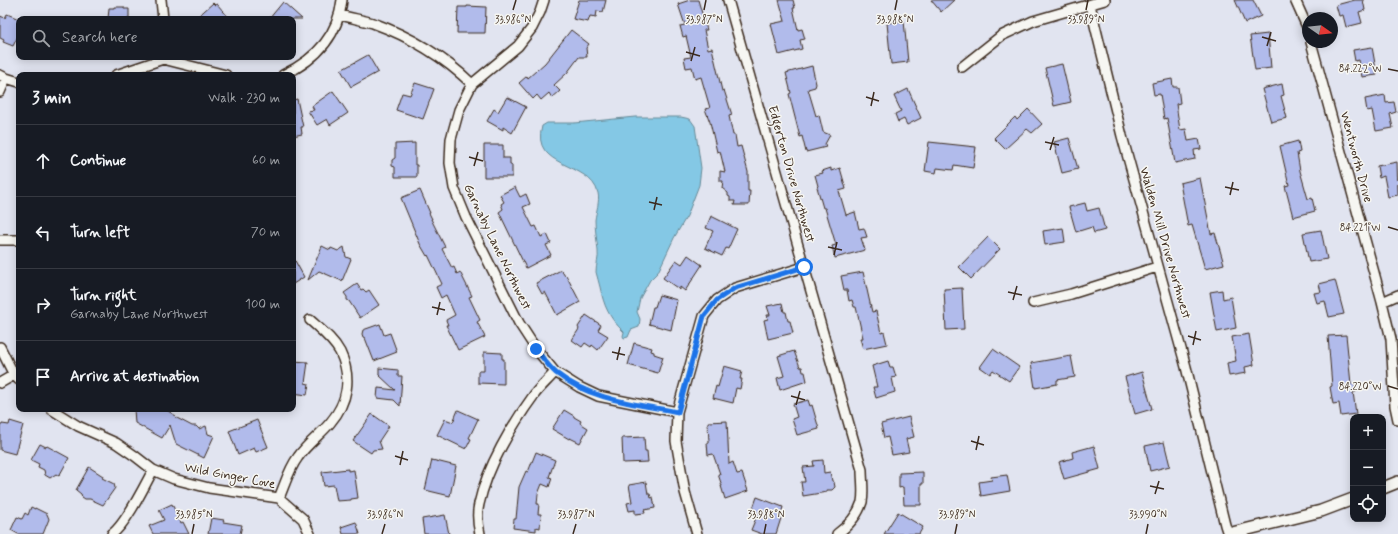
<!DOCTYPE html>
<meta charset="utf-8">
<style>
:root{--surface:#171b24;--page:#20242c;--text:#f1f3f6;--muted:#9ea1a6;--line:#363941}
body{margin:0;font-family:Mynerve,sans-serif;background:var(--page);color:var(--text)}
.controls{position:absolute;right:12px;bottom:12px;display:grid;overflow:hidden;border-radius:8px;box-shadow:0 2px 10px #0003}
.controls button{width:36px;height:36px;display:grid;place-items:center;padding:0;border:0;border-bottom:1px solid var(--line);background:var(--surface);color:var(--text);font:20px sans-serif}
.compass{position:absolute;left:1302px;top:12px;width:36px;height:36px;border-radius:50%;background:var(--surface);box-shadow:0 2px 10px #0003;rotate:104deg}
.stop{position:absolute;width:12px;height:12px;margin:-9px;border:3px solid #1a73e8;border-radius:50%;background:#fff}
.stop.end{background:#1a73e8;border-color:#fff;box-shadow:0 1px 4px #0008}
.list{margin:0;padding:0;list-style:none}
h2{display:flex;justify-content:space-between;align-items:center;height:52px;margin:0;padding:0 16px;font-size:17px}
h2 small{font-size:13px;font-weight:400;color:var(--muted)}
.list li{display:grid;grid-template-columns:26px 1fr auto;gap:12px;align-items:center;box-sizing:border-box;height:72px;padding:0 16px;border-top:1px solid var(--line)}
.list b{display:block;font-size:15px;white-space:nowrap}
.list p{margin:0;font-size:13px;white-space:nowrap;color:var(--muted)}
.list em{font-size:13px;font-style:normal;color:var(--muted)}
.icon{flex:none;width:22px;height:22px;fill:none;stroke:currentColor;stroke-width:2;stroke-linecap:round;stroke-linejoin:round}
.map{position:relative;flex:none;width:1398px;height:534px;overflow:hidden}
.search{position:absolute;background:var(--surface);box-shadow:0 2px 10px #0003;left:16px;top:16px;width:280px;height:44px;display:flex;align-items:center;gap:10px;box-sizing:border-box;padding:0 14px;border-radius:8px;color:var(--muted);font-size:15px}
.panel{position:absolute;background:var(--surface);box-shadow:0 2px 10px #0003;left:16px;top:72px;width:280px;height:340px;border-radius:8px}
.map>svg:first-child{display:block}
.water{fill:#84c8e5;stroke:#678995}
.building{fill:#b1bbeb;stroke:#3b2a1e}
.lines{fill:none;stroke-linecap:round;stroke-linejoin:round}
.minor-casing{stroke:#3b2a1e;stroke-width:12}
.tertiary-casing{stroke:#3b2a1e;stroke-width:14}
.minor{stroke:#f6f6f2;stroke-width:9}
.tertiary{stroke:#f6f6f2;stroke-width:11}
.route{stroke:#1a73e8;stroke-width:5}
.ticks{fill:none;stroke:#3b2a1e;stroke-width:1.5}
.labels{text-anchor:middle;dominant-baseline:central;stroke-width:3;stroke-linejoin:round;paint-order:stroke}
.street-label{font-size:13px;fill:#3b2a1e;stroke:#f6f6f2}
.ticks-label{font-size:10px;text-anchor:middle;fill:#3b2a1e;stroke:#f6f6f2;stroke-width:3;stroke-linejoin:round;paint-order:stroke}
</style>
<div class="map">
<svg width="1398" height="534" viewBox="0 0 1398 534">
<rect width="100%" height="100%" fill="#e1e4f0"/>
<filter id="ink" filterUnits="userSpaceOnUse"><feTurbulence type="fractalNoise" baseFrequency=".025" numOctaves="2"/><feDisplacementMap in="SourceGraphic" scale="8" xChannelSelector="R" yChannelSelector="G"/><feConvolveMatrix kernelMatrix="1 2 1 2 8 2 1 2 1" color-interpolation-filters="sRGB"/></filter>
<g filter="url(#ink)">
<!-- water -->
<path class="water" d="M635,117H681L690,119L695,126L701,168L699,185L687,216L674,238L658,272L650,280L640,298L637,312L640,319L639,327L631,330L628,337L624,338L623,336L624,332C609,318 604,306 600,287C599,282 597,277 596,272C596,265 599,258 598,251C597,240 595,231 595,220C596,212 600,201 598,193C590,161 530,169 542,126L547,123H574Z"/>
<!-- building -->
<path class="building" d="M579,0H606L603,12L597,11L596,17L590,16L588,22L573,19Z
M690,0H698L707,30H704L708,49L712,48L722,91L724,90L732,115L729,116L733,135H735L737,147L741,146L748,172V191H750L749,205H734L735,201H730V197L728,196V193L722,188L723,181H720V171L725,172L720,151L717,152L710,122L705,109L710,108L701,77L695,79L692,67L686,68L684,58L691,57L686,36L683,37L680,26L685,25L678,4Z
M779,0H793L795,8H793L798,30L802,29L805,39L800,40L802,49L779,55L771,24L785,21Z
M931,0H954L941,12Z
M1235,0H1253L1261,16L1245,23Z
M1355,0H1363L1365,10L1359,12L1362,23L1346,27L1343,15L1339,16L1336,5Z
M283,2L302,19H269Z
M213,3L215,5L217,4L230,19H195Z
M467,6L486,7L485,33H457L458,7H467Z
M114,7H124V9H129V19H108L109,8H114Z
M7,14L19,19V34L13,46L3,42L4,40L0,38V16L5,18Z
M904,21L908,62L891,64L887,23Z
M571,30L589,44L586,48L587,57H579L567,73L554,85L560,91L552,98L549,93L541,100L537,95L533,99L519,83L527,76L528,78L545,63Z
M1268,34L1271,68L1255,70L1250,36Z
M1372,47L1377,75L1362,77L1359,60L1355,61L1353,50Z
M368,55L378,72L351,87L341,70Z
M1062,64L1071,102L1054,106L1045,68Z
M812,66L816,84L815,87L808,89L816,116L819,115L823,132L830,135L825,144L826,147L806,152L802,136L800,137L789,94L791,93L786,73Z
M1172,79L1173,87H1178L1180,103L1176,104L1180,130L1186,129L1188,141L1199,139L1201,149L1194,150L1195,159L1175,163L1167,118L1164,119L1160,94L1154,95L1152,83Z
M415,83L434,89L423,119L396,110L402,93L410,95Z
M1282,84L1284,95L1281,96L1287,118L1271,122L1262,89Z
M908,89L921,118L907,125L904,119L898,122L895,114L901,111L894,96Z
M333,91L348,113L330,125L327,119L317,125L308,111L314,110L312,106Z
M1385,95L1386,103L1394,102L1396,112L1390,114L1393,128L1376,131L1372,110L1367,111L1365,99Z
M507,97L526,107L512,133L503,127V130L487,121L494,109L498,112Z
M297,99L303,127H301L302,134L293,136V100Z
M1028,109L1042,124L1032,133L1027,129L1005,149L994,138L1015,117L1017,120Z
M1069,138L1078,169L1062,173L1054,142Z
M1298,141L1300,152L1297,153L1300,171L1308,199L1312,198L1315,211L1293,217L1285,186L1289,185L1280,146Z
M929,142L976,147L973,168L954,165L953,170L937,168L936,173L925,171Z
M415,143V165H417V177H395V167L392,166V160L395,158V144Z
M484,145H503V158H510V165H512V177H484Z
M1397,162L1398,195L1388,197L1384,176L1379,178L1377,166Z
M831,168V171L840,168L846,189L839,191L846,215L855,212L859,229L864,228L867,237L861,238L865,250L835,258L832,246L836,245L825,208H823L817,187L818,186L815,175L823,173L822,171Z
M1200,178L1211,234L1215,233L1224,264L1205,269L1192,225L1188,226L1180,183Z
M515,187L520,197L526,194L530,204L523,207L533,227L536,226L541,237L547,234L551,243L546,245L551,255L526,268L499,212L503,209L501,204L504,202L500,195Z
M420,190L430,213H429L432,219H431L445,247L442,249L452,268L454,267L457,274L460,272L472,296L469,297L480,320L477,322L485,337L458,350L446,325H448L446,320L455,315L446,295L441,298L436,287L442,284L428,255L427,256L420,244L401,198Z
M1085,203L1087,211L1099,208L1105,230L1094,233L1092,227L1076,232L1069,207Z
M711,216L737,229L728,249L726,248L722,256L705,248L713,231L706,228Z
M1063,228L1065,242L1045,245L1043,231Z
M1321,230L1327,259L1309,262L1303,233Z
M988,237L1000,249L971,279L959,267Z
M322,246L330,250L331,248L338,251L344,247L346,257L351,259L342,281L319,271L308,280Z
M688,255L702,265L685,291L680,287V290L663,278L676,260L682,264Z
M293,257L304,277L293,284Z
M561,270L565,276L566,275L580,302L557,315L545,292L542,294L536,283Z
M863,272L872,312L876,311L881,333L884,332L887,344L863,349L860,338H863L856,307H854L852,300L849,301L847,290H844L841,276Z
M1335,280L1344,314L1329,317L1325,301L1317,303L1314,293L1321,292L1319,284Z
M357,284L361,290L363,289L366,292L369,290L379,305L360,318L349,301L347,300V297L344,293Z
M962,288L964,329L946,330L944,289Z
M1222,290L1223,299L1231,297L1236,328L1217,332L1210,292Z
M659,295L677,300L671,330L649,324L653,307H655Z
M782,303L784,312H786L788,321H790L793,333L768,339L764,320L768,319L767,315H770L767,306Z
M586,315L601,325L598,330L608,336L598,350L592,345L591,347L585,343L582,347L572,340L579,329L578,327Z
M380,324L384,335L390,333L397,352L374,361L365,338L363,337L362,334L363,330Z
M1249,334L1254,365L1245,367L1246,373L1229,376L1227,363L1236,361L1232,337Z
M1346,335L1351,384L1355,383L1356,392H1353L1356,414L1341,416L1339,403L1333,404L1330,387L1332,386L1328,336Z
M634,343L652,348L651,351L654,352V354L663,357L658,373L628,365Z
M993,349L1019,367L1009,381L993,370L990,374L980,367Z
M794,351L800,367H802L803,372H805L807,381L780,390L777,378L784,376L778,356Z
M484,352L502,353V359H504V384L478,383V371H484Z
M1071,356L1075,377L1057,380V384L1035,388L1031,363Z
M293,361L308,362L305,383L309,384L307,395L293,393Z
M888,361L890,367H893L896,377L892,378L895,392L876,398L873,387H877L872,366Z
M724,366L742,371L740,379H742L740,389L736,388L733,403L713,398L716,386L718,387Z
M379,368L398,370V376H402L400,406L394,400L377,398L378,388L395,390L379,375Z
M1142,372L1152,409L1135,414L1125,377Z
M808,400L810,406L812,405L819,429L797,435L792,419L797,417L793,404Z
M134,409H165L176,416L175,417L192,426H196L199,429L206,426L208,434L214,436L204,458L176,444L170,425L162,438L135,423Z
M458,410L478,419L469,438L471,439L466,449L437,435L445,419L453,422Z
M564,410L574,416V417L581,421L580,423L588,428L580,443L570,438L569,439L552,429Z
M372,414L389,426L379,441L382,449L373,450L371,453L353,441Z
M909,417L914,437L906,439L909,452L892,455L888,437L884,438L881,424Z
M257,420L268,447L256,452L254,448L238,455L229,431Z
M10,421L23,425L15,454L0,450V425H2V424L9,425Z
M727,421L729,464L733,462L737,474L742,473L748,491L725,499L721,486H722L718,474H720L713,454L708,455L707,443H709L708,422Z
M644,437L645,451H647L648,462L623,463L622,438Z
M1164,442L1170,466L1150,471L1145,446Z
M40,444L46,447L47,446L69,458L59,476L56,474L50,478L45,475L44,470L38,467L39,464L31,460Z
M1094,446L1100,469L1064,479L1059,462L1073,458L1072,452Z
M536,452L555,460L549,477L552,478L549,487L542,484L538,494L537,504H539L538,514H541L540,528L536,527V531L513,528L514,519H516L519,487L526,471L528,472Z
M432,460L456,466L450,496L425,490Z
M823,460L824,473L830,472L832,481L834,482L835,487L832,490H827V492L803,496L801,482H805L803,467L814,466L813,461Z
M89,467L103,476L102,478L114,484L115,488L103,505L90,499H85L82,497L81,494L76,490Z
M348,469V471L354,470L358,498L351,499V500L337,501L334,485L324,486L322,472Z
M923,472V484H921V505H904L903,487L899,488V473Z
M1007,475L1010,491L981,496L979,482L992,480L991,477Z
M646,482L648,494H650L651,498L653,497L655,508L644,510L645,513L635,514V510L629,511L627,503L632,502L629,485Z
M757,497L783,507L781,514L782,515L776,534H762L751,530L758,513L752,511Z
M172,504L181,523L183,522L189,534H153L149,526L164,520L159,510Z
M31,507L35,509V508L47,514L49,519L43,534H18L11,530L17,517L22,519L25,513L28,515Z
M898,512L923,527L919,534H884Z
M445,515L449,534H424L422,519Z
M211,518L224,520L223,522L242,525L240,534H208Z
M356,522L360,534H343L341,527Z"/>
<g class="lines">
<!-- minor casing -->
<g class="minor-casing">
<path id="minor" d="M161,0L163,19
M544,0L540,12L532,28L518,46L472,84L459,110L451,139L450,163L454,188L466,217L519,323L536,349L555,372L579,387L598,396L677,412
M728,0L862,470C862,480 864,492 862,502C858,515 848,526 837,534
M1295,0L1308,29
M1090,5L1122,136L1186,367L1225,525L1228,534
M340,15C351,18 362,20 373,23C409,36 444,57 472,84
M1311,42L1382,302L1391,339L1395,406L1398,420
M962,67L1001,36L1033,21L1105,0
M0,75L6,78L19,82
M116,75L163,59L226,75
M283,75C315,60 338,37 342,0
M0,92L6,78
M0,240H19
M1382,302L1398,295
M1033,303L1071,294L1157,267
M0,347L14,375L19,380
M0,383L14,375
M51,409L78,426L116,443L135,456L153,470L174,479L209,488L279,498L303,519L310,534
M279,498C285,484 289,469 298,457C307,444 320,435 330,423C348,402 352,377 340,352C333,339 321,330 310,320
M112,534C126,524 144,487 153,470
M480,534C478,525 477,512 479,504C487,467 512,425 534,395C540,387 548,380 555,372
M697,534L685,492L676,441L677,412L704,316L717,300L735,288L804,267"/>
</g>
<!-- tertiary casing -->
<g class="tertiary-casing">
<path id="tertiary" d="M1383,488L1398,482
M1228,534L1321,511L1353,499"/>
</g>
<!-- minor -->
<use href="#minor" class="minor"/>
<!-- tertiary -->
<use href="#tertiary" class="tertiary"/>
</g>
</g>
<g class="lines" filter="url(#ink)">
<!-- route -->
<path class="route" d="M536,349C542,357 548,366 556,373C590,400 636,404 678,412L704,316L717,300L735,288L804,267"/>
</g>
<!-- ticks -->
<path class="ticks" d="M513,10L516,0M704,10L706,0M895,10L897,0M1086,10L1088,0M1262,37L1276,41M1267,46L1271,32M686,52L700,56M691,61L695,47M1388,69L1398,71M866,97L879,101M871,106L874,92M1045,142L1059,145M1050,150L1054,137M469,157L483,161M474,166L478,152M1225,187L1239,190M1230,195L1233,182M649,202L662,205M654,210L657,197M1388,227L1398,230M828,247L842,250M834,255L837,242M1008,292L1022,295M1013,300L1017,286M432,307L445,310M437,315L440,302M1188,336L1201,340M1193,345L1196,331M612,352L625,355M617,360L620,347M1388,386L1398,389M791,396L805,400M796,405L800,391M971,441L984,445M976,450L979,436M395,456L408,460M400,465L403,451M1150,486L1164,489M1155,494L1159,481M192,534L194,524M382,534L385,524M573,534L576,524M764,534L766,524M955,534L957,524M1146,534L1148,524"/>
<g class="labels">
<!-- street labels -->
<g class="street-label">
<text transform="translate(1356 157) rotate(75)">Wentworth Drive</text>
<text transform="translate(791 174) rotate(74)">Edgerton Drive Northwest</text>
<text transform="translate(1165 243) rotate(74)">Walden Mill Drive Northwest</text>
<text transform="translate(497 247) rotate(64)">Garnaby Lane Northwest</text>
<text transform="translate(230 476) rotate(11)">Wild Ginger Cove</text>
</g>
</g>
<g class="ticks-label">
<text x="513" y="23">33.986°N</text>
<text x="704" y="23">33.987°N</text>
<text x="895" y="23">33.988°N</text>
<text x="1086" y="23">33.989°N</text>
<text x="1360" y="72">84.222°W</text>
<text x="1360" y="231">84.221°W</text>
<text x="1360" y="390">84.220°W</text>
<text x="194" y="518">33.985°N</text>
<text x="385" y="518">33.986°N</text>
<text x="576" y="518">33.987°N</text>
<text x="766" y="518">33.988°N</text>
<text x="957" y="518">33.989°N</text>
<text x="1148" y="518">33.990°N</text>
</g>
</svg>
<div class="controls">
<button>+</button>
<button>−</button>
<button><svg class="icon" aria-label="locate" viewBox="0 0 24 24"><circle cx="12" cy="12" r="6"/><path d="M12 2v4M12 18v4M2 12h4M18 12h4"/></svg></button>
</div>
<svg class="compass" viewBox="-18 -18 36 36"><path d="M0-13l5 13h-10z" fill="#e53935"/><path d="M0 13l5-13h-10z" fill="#9ea1a6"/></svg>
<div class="stop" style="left:804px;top:267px"></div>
<div class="stop end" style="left:536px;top:349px"></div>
<div class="search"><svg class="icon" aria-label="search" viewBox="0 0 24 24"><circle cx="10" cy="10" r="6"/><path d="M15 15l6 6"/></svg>Search here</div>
<section class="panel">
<h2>3 min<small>Walk · 230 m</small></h2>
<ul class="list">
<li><svg class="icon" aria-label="ahead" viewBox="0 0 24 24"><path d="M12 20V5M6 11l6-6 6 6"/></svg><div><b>Continue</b></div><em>60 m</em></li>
<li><svg class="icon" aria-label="left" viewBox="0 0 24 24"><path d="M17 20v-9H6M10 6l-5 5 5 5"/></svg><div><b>Turn left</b></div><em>70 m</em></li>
<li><svg class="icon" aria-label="right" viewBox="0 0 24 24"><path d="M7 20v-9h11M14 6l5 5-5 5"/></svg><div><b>Turn right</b><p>Garnaby Lane Northwest</p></div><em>100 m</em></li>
<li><svg class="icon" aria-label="arrive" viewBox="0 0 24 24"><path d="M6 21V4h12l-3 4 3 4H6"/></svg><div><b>Arrive at destination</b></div></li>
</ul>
</section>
</div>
